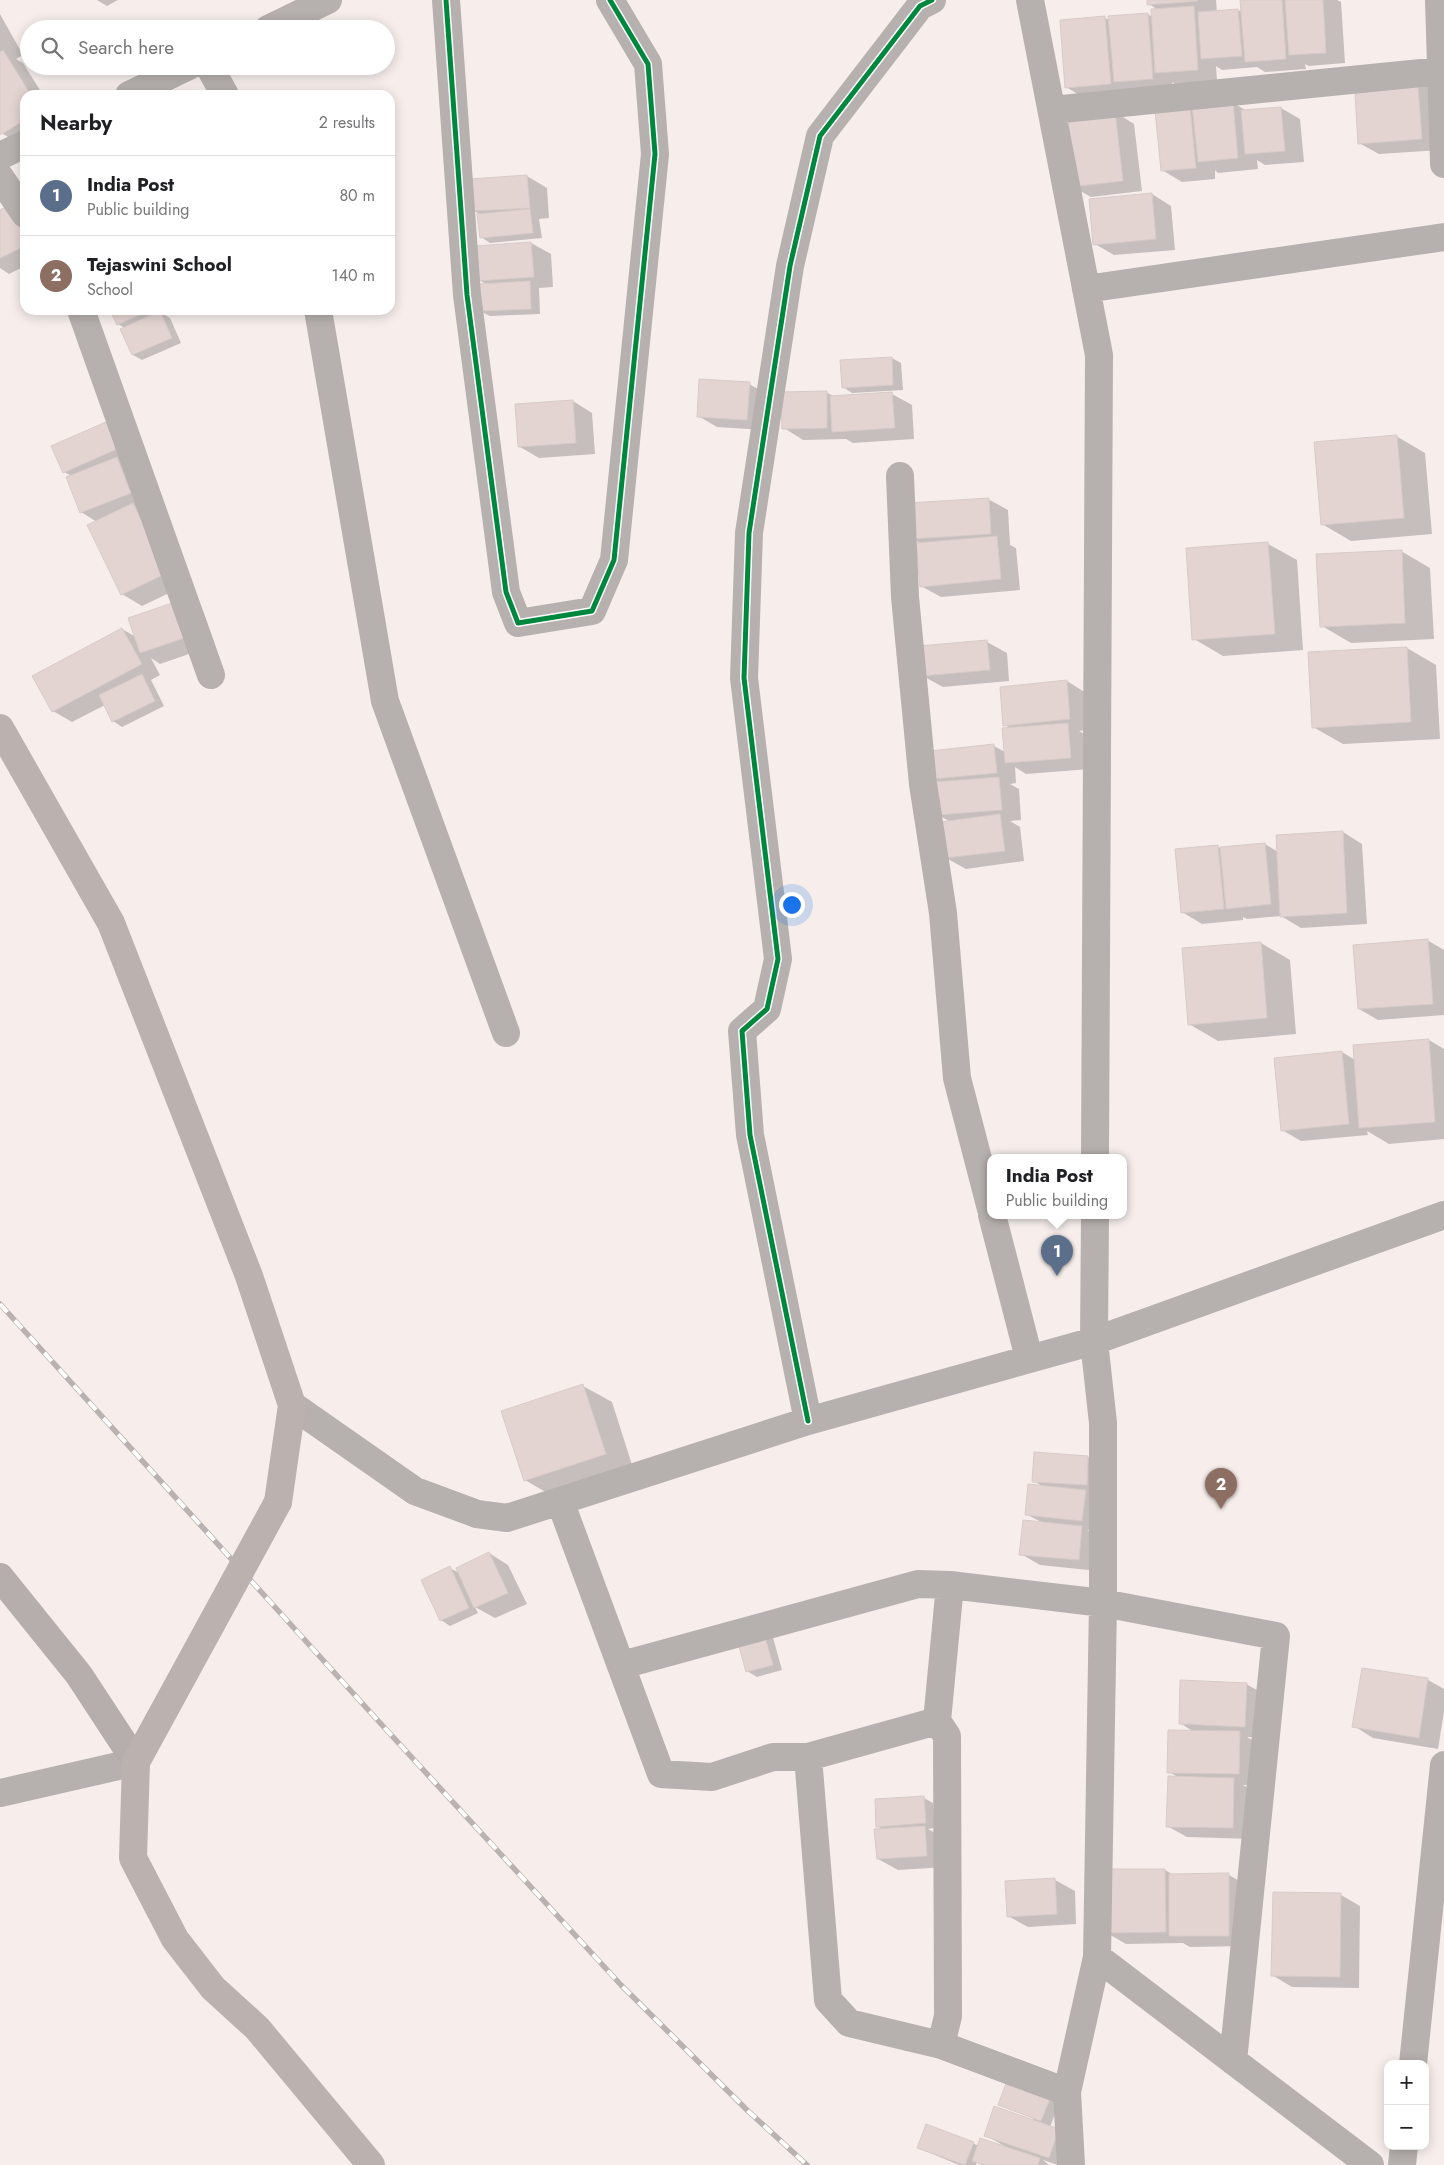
<!DOCTYPE html>
<meta charset="utf-8">
<style>
:root{--surface:#fff;--page:#f2f2f2;--text:#202124;--muted:#757577;--line:#e0e0e0;--accent:#2563eb}
body{margin:0;font-family:Jost,sans-serif;background:var(--page);color:var(--text)}
.controls{position:absolute;right:15px;bottom:15px;display:grid;overflow:hidden;border-radius:10px;box-shadow:0 2px 12px #0003}
.controls button{width:45px;height:45px;display:grid;place-items:center;padding:0;border:0;border-bottom:1px solid var(--line);background:var(--surface);color:var(--text);font:25px sans-serif}
.you{position:absolute;left:791px;top:904px;width:18px;height:18px;margin:-12px;border:4px solid #fff;border-radius:50%;background:#1a73e8;box-shadow:0 0 0 8px #1a73e833}
.badge{display:grid;place-items:center;width:32px;height:32px;border-radius:50%;background:var(--accent);color:#fff;font-size:16px;font-weight:700}
.pin{position:absolute;translate:-50% -41px;filter:drop-shadow(0 1px 2px #0008)}
.pin::after{content:'';position:absolute;top:26px;width:18px;height:15px;background:inherit;clip-path:polygon(0 0,100% 0,50% 100%)}
.popup{position:absolute;left:987px;top:1154px;width:140px;height:65px;box-sizing:border-box;display:grid;place-content:center;border-radius:10px;background:var(--surface);filter:drop-shadow(0 1px 4px #0005);font-size:16px;white-space:nowrap;color:var(--muted)}
.popup b{font-size:19px;color:var(--text)}
.popup::after{content:'';position:absolute;left:50%;top:100%;margin-left:-10px;border:10px solid transparent;border-top-color:var(--surface)}
.list{margin:0;padding:0;list-style:none}
h2{display:flex;justify-content:space-between;align-items:center;height:65px;margin:0;padding:0 20px;font-size:21px}
h2 small{font-size:16px;font-weight:400;color:var(--muted)}
.list li{display:grid;grid-template-columns:32px 1fr auto;gap:15px;align-items:center;box-sizing:border-box;height:80px;padding:0 20px;border-top:1px solid var(--line)}
.list b{display:block;font-size:19px;white-space:nowrap}
.list p{margin:0;font-size:16px;white-space:nowrap;color:var(--muted)}
.list em{font-size:16px;font-style:normal;color:var(--muted)}
.icon{flex:none;width:28px;height:28px;fill:none;stroke:currentColor;stroke-width:2;stroke-linecap:round;stroke-linejoin:round}
.map{position:relative;flex:none;width:1444px;height:2165px;overflow:hidden}
.search{position:absolute;background:var(--surface);box-shadow:0 2px 12px #0003;left:20px;top:20px;width:375px;height:55px;display:flex;align-items:center;gap:12px;box-sizing:border-box;padding:0 18px;border-radius:28px;color:var(--muted);font-size:19px}
.panel{position:absolute;background:var(--surface);box-shadow:0 2px 12px #0003;left:20px;top:90px;width:375px;height:225px;border-radius:15px}
.map>svg:first-child{display:block}
.shadow{fill:#0003}
.building{fill:#e4d4d1;stroke:#d7cbc8}
.lines{fill:none;stroke-linecap:round;stroke-linejoin:round}
.street{stroke:#b6b0ae;stroke-width:28}
.secondary{stroke:#b6aeac;stroke-width:28}
.primary{stroke:#bbb2b0;stroke-width:28}
.rail-casing{stroke:#bab2b0;stroke-width:5.5}
.rail{stroke:#fff;stroke-width:4;stroke-dasharray:11;stroke-linecap:butt}
.primary-bridge{stroke:#bbb2b0;stroke-width:28}
.cycleway-casing{stroke:#fff;stroke-width:8}
.cycleway{stroke:#00873e;stroke-width:5}
</style>
<div class="map">
<svg width="1444" height="2165" viewBox="0 0 1444 2165">
<rect width="100%" height="100%" fill="#f7eeec"/>
<!-- shadow -->
<path class="shadow" d="M97,0H118L107,6Z
M1148,0H1216L1217,12L1238,10L1242,12L1241,0H1337L1341,2L1345,63L1309,66L1305,64L1306,69L1265,72L1257,67L1222,70L1216,66L1217,81L1175,84L1172,82V89L1086,99L1066,87L1061,21L1105,18L1109,20L1148,14L1152,17L1158,10L1149,4Z
M0,14L23,55L16,59L23,63L43,95H25V142L21,145L0,132Z
M1355,78L1436,85L1441,150L1379,154L1359,143Z
M1233,103L1247,111L1281,108L1300,119L1304,162L1265,165L1257,160L1258,169L1218,173L1215,170V179L1182,182L1162,170L1156,111Z
M1115,112L1134,124L1142,191L1091,197L1071,186Z
M527,176L547,188L549,218L539,219L542,238L490,243L481,237L479,214L474,211Z
M1152,194L1171,206L1175,250L1114,255L1095,244Z
M25,206V266L9,274L0,268V211Z
M531,243L551,254L553,287L539,288L540,314L490,316L480,311L486,284L479,280L476,247Z
M112,310H171L163,314L170,318L181,343L142,360L133,355L125,328L118,324Z
M892,358L901,363L903,390L852,393L843,387Z
M749,384L769,395L766,430L717,427L698,416Z
M826,392L835,397L892,394L912,405L914,439L853,443L846,439L803,440L784,428Z
M573,401L592,413L595,454L539,458L520,447Z
M106,424L126,435L186,585L142,606L122,594L97,522L81,512L72,476L64,472Z
M1396,436L1425,453L1432,534L1351,541L1322,524Z
M988,499L1008,510L1010,545L1016,548L1020,590L941,597L921,586L922,544L911,538Z
M1268,544L1297,560L1303,650L1223,656L1194,639Z
M1401,551L1430,568L1434,639L1351,643L1322,626Z
M184,600L203,611L215,645L160,664L151,658L160,675L151,680L164,706L122,727L113,721L105,705L72,722L53,711L122,629L136,637Z
M987,642L1007,653L1009,681L943,687L923,676L921,648Z
M1407,648L1436,665L1440,739L1343,744L1313,727Z
M1067,681L1086,693L1089,730L1079,731L1088,736L1090,769L1026,774L1015,767L1016,783L1010,784L1019,789L1021,820L1010,821L1020,827L1024,861L966,869L946,858L951,822L938,815L941,783L934,779L994,746L1005,752L1010,728L1005,725Z
M1343,832L1362,844L1367,924L1301,928L1281,916L1247,919L1243,917V920L1202,924L1182,912L1177,851L1265,844L1278,852Z
M1427,940L1444,950V1015L1378,1020L1359,1009Z
M1261,943L1290,960L1296,1034L1218,1041L1189,1024Z
M1429,1040L1444,1049V1139L1389,1144L1367,1131L1368,1135L1301,1141L1282,1130L1342,1052L1355,1060Z
M583,1386L612,1402L634,1471L554,1497L525,1480Z
M1035,1454L1088,1457L1108,1468L1102,1532L1087,1530L1101,1538L1098,1571L1040,1565L1021,1554L1043,1523L1026,1514L1042,1486L1034,1481Z
M489,1553L508,1565L527,1604L495,1618L475,1607L478,1613L450,1626L441,1620L449,1568L460,1573Z
M769,1623L782,1670L757,1677L747,1671Z
M1363,1669L1428,1680L1444,1689V1712L1438,1749L1373,1738L1354,1726Z
M1246,1684L1266,1695L1264,1737H1247L1259,1744L1258,1785H1243L1253,1790L1252,1839L1187,1837L1167,1826L1178,1777L1169,1772L1194,1732L1180,1723Z
M924,1798L933,1803L935,1828L928,1829L944,1838L946,1867L898,1870L878,1859L884,1830L877,1826Z
M1165,1870L1174,1875H1229L1248,1886V1946L1190,1947L1183,1943L1126,1944L1107,1933Z
M1055,1880L1075,1891L1076,1924L1028,1927L1008,1916Z
M1341,1895L1360,1906L1359,1988L1292,1987L1272,1975Z
M1061,2098L1050,2127L1058,2130V2165L1043,2160L1049,2165H982L977,2162L976,2165H959L918,2148L973,2143L978,2146L1006,2147L985,2135L1033,2121L1034,2119L999,2104Z"/>
<!-- building -->
<path class="building" d="M1147,0H1197L1198,1L1147,5Z
M1240,0H1282L1286,59L1245,62Z
M1285,0H1323L1326,53L1289,55Z
M1194,6L1198,70L1155,73L1151,9Z
M1238,9L1242,56L1201,59L1198,12Z
M1148,13L1153,79L1114,82L1108,16Z
M1105,16L1111,84L1065,88L1060,20Z
M3,50L31,95H25V120L0,135V52Z
M1417,72L1422,139L1358,144L1354,77Z
M1233,102L1238,158L1198,162L1192,105Z
M1190,107L1196,168L1161,171L1155,110Z
M1281,107L1285,151L1245,154L1241,110Z
M1115,111L1123,181L1070,187L1062,117Z
M527,175L530,208L473,211L470,179Z
M1152,193L1156,239L1093,245L1089,199Z
M18,200L25,214V246L0,258V210Z
M530,209L533,233L480,238L477,214Z
M531,242L534,277L477,281L475,246Z
M530,281L531,309L479,311L478,284Z
M110,310H150L117,325Z
M160,311L172,338L132,355L120,329Z
M892,357L893,385L842,388L840,360Z
M699,379L750,382L747,420L697,417Z
M827,391V428L782,429L781,392Z
M892,392L895,428L832,432L830,396Z
M573,400L576,443L518,447L515,404Z
M106,422L117,449L63,473L51,446Z
M1397,435L1404,518L1321,525L1314,442Z
M117,457L131,493L80,513L66,477Z
M989,498L991,534L910,539L908,503Z
M133,503L167,573L121,595L87,525Z
M997,536L1001,579L920,587L916,543Z
M1268,542L1275,634L1192,640L1186,548Z
M1402,550L1405,623L1320,627L1316,554Z
M184,599L196,634L140,653L128,618Z
M122,628L142,664L52,712L32,676Z
M987,640L990,670L922,676L919,646Z
M1407,647L1411,722L1312,728L1308,652Z
M142,674L155,701L112,722L99,695Z
M1067,680L1070,719L1003,726L1000,687Z
M1068,723L1071,758L1005,763L1002,728Z
M994,744L997,773L933,779L930,751Z
M999,777L1002,810L937,815L934,782Z
M1000,814L1005,851L945,858L940,822Z
M1343,831L1347,913L1280,917L1276,835Z
M1265,843L1271,904L1226,909L1220,847Z
M1218,845L1224,909L1181,913L1175,849Z
M1428,939L1433,1004L1358,1009L1353,945Z
M1261,942L1267,1018L1188,1025L1182,948Z
M1429,1039L1435,1122L1359,1128L1353,1045Z
M1342,1051L1349,1124L1281,1131L1274,1058Z
M583,1384L606,1454L524,1481L501,1411Z
M1034,1452L1088,1456L1087,1485L1032,1482Z
M1028,1484L1086,1490L1082,1521L1025,1515Z
M1023,1520L1082,1526L1079,1560L1019,1555Z
M489,1552L508,1593L474,1608L456,1568Z
M450,1566L469,1608L440,1621L421,1580Z
M759,1616L773,1665L746,1672L733,1624Z
M1362,1668L1428,1678L1419,1738L1352,1727Z
M1180,1680L1247,1683L1245,1727L1179,1724Z
M1168,1730L1240,1731L1239,1774L1167,1773Z
M1168,1776L1234,1778L1233,1828L1166,1827Z
M924,1796L926,1823L876,1827L875,1799Z
M925,1826L927,1856L877,1859L874,1829Z
M1104,1869H1165L1166,1932L1105,1933Z
M1229,1873V1936H1169V1874Z
M1055,1878L1057,1914L1007,1917L1005,1881Z
M1273,1892L1341,1893L1340,1977L1271,1976Z
M1009,2075L1053,2091L1041,2121L998,2105Z
M994,2106L1059,2129L1049,2158L984,2136Z
M926,2124L974,2142L965,2165L917,2148Z
M980,2138L1040,2158L1038,2165H985L972,2161Z"/>
<g class="lines">
<!-- street -->
<path class="street" d="M446,0L467,295L506,592L518,623L592,611L614,560L655,154L648,64L610,0
M1030,0L1099,355L1095,1157
M1439,0L1444,164
M268,29L328,0
M209,66L225,95
M129,95L189,66
M1052,110L1441,71
M0,156L25,144
M0,177L25,214
M1086,289L1444,237
M81,310L211,675
M318,310L385,701L506,1033
M900,476L905,597L923,784L943,913L957,1078L991,1209
M992,1215L1029,1358
M292,1405L415,1491L477,1514L507,1518L808,1421L1094,1341L1444,1215
M808,1421L750,1135L742,1031L767,1009L778,959L744,678L749,533L790,266L820,136L920,6L932,0
M560,1501L661,1774L712,1777L773,1757H808L937,1721
M622,1665L918,1584L950,1585
M808,1757L828,2000L849,2023L941,2045L1067,2092L1071,2165
M0,1793L136,1762
M1097,1957L1370,2165
M941,2045L948,2016L947,1736L937,1721L950,1585L1103,1603L1276,1636L1233,2061
M1413,2064L1444,1765
M1067,2092L1097,1957L1103,1603V1423L1094,1341L1095,1215
M1402,2165L1404,2146"/>
<!-- secondary -->
<path class="secondary" d="M0,1577L79,1675L136,1762"/>
<!-- primary -->
<path class="primary" d="M0,728L111,923L249,1276L292,1405L278,1502
M136,1762L133,1858L175,1939L213,1988L257,2028L371,2165"/>
<!-- rail casing -->
<g class="rail-casing">
<path id="rail" d="M0,1304L371,1713L621,1985L748,2111L807,2165"/>
</g>
<!-- rail -->
<use href="#rail" class="rail"/>
<!-- primary-bridge -->
<path class="primary-bridge" d="M136,1762L278,1502"/>
<!-- cycleway casing -->
<g class="cycleway-casing">
<path id="cycleway" d="M446,0L467,295L506,592L518,623L592,611L614,560L655,154L648,64L610,0
M808,1421L750,1135L742,1031L767,1009L778,959L744,678L749,533L790,266L820,136L920,6L932,0"/>
</g>
<!-- cycleway -->
<use href="#cycleway" class="cycleway"/>
</g>
</svg>
<div class="controls">
<button>+</button>
<button>−</button>
</div>
<div class="you"></div>
<div class="pin badge" style="left:1057px;top:1276px;background:#5c6f8a">1</div>
<div class="popup"><b>India Post</b>Public building</div>
<div class="pin badge" style="left:1221px;top:1509px;background:#8d6e63">2</div>
<div class="search"><svg class="icon" aria-label="search" viewBox="0 0 24 24"><circle cx="10" cy="10" r="6"/><path d="M15 15l6 6"/></svg>Search here</div>
<section class="panel">
<h2>Nearby<small>2 results</small></h2>
<ul class="list">
<li><span class="badge" style="background:#5c6f8a">1</span><div><b>India Post</b><p>Public building</p></div><em>80 m</em></li>
<li><span class="badge" style="background:#8d6e63">2</span><div><b>Tejaswini School</b><p>School</p></div><em>140 m</em></li>
</ul>
</section>
</div>
